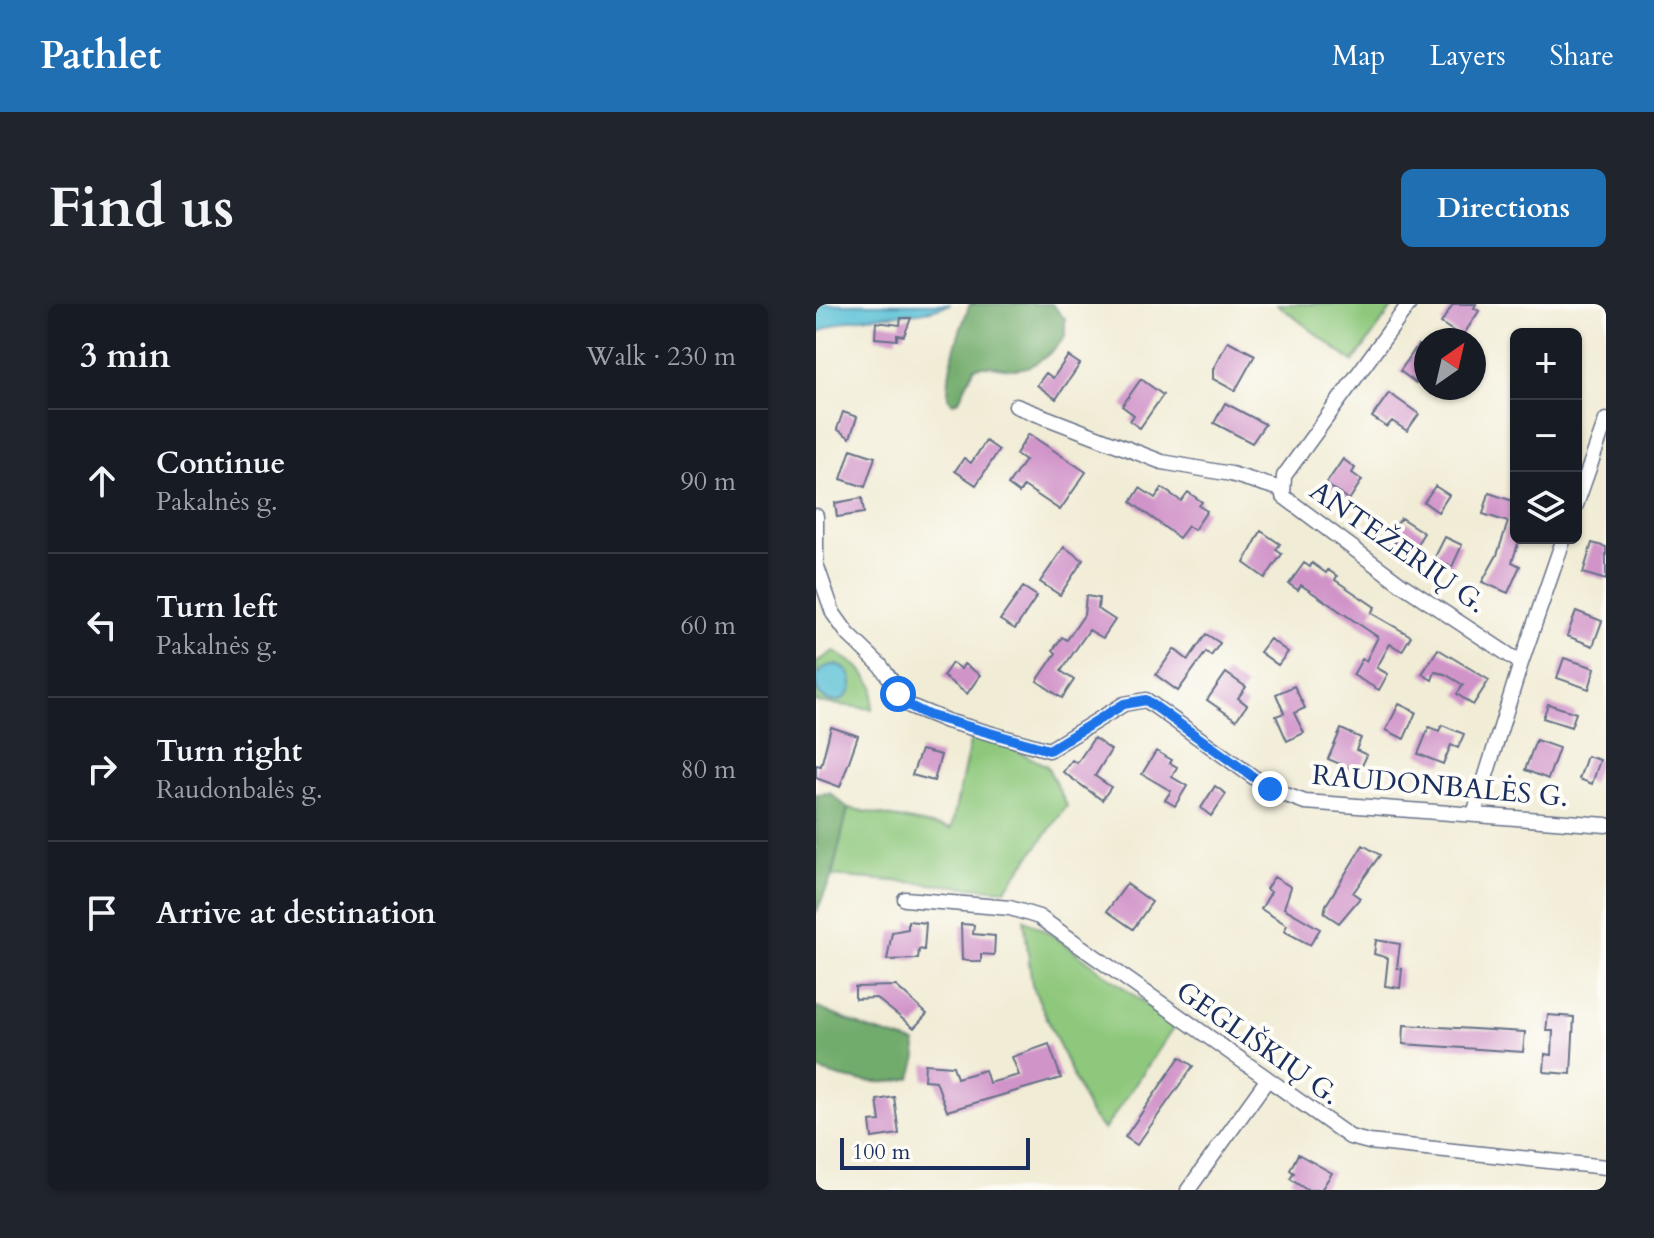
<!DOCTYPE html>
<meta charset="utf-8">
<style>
:root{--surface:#171b24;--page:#20242c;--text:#f1f3f6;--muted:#9ea1a6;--line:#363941;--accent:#1f6fb2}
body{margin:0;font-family:Cardo,serif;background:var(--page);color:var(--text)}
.controls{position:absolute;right:24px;top:24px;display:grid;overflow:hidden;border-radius:12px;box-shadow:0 2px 6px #0004}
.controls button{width:72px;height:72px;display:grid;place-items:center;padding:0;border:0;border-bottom:2px solid var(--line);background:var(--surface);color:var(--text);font:40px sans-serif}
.compass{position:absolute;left:598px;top:24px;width:72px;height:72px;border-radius:50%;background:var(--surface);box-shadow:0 2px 6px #0004;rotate:34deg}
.scale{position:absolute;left:24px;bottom:20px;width:190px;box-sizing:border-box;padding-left:8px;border:4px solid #1b2f5e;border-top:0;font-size:22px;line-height:28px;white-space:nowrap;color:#1b2f5e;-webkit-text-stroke:6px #fdfcf7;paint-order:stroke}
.stop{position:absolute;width:24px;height:24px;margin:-18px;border:6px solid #1a73e8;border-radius:50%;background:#fff}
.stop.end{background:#1a73e8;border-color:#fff;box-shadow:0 2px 8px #0008}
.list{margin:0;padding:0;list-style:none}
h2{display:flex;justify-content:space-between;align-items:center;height:104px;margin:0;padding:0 32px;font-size:34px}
h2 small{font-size:26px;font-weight:400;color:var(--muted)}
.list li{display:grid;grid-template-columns:52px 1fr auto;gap:24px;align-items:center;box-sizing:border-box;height:144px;padding:0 32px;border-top:2px solid var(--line)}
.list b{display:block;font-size:30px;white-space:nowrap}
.list p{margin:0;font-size:26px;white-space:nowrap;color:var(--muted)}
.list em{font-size:26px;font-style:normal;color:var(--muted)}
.icon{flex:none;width:44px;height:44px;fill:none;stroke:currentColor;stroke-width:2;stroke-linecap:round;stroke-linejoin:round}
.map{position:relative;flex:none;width:790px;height:886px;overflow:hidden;border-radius:12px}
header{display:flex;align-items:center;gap:48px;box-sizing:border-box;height:112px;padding:0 40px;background:var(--accent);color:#fff}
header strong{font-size:38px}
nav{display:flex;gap:44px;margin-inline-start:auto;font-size:28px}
.intro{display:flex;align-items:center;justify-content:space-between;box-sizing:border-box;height:192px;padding:0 48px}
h1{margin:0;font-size:56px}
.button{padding:20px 36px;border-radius:12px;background:var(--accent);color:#fff;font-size:28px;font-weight:700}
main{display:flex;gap:48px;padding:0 48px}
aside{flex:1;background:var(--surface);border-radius:12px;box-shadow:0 2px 6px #0004}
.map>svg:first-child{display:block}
.green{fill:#8ec87c;stroke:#547c6d;stroke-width:2}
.forest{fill:#72ac6c;stroke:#466e65;stroke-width:2}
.water{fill:#58bfd5;stroke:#3a779a;stroke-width:2}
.building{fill:#d194c9}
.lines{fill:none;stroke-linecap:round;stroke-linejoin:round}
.street-casing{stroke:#667188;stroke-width:17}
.street{stroke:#fff;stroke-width:14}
.route{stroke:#1a73e8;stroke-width:10}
.labels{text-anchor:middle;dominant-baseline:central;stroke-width:8;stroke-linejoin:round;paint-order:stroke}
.street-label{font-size:28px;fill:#1b2f5e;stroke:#fdfcf7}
</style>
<header>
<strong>Pathlet</strong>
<nav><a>Map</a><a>Layers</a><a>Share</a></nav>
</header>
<div class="intro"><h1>Find us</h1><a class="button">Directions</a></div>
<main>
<aside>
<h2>3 min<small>Walk · 230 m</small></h2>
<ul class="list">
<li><svg class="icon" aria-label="ahead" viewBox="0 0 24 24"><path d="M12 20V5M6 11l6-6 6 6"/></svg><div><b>Continue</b><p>Pakalnės g.</p></div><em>90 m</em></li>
<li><svg class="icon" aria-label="left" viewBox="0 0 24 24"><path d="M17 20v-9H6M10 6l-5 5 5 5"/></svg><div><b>Turn left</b><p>Pakalnės g.</p></div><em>60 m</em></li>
<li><svg class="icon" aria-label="right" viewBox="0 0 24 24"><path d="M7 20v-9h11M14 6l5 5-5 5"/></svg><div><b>Turn right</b><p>Raudonbalės g.</p></div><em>80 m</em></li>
<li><svg class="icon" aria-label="arrive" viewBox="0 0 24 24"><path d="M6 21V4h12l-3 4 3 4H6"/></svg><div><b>Arrive at destination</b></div></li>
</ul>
</aside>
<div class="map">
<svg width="790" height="886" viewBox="0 0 790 886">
<rect width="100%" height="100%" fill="#fdfcf7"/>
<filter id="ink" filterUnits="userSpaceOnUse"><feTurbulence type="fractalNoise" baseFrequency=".0125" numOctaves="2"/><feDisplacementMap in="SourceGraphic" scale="16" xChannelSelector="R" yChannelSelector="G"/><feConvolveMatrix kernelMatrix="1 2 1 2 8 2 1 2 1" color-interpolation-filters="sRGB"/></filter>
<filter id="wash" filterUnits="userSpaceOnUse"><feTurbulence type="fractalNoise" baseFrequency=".006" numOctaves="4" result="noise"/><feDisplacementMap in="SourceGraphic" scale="32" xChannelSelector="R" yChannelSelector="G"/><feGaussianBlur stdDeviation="1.8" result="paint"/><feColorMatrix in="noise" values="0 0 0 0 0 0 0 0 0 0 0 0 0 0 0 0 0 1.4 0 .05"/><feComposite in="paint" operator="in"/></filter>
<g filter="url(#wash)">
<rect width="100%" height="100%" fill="#f1ecd5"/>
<!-- green -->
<path class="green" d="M461,0H579L537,58Z
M18,347L44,364L58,383L56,405L0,398V381L4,390L0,359Z
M157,425L231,462L251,502L189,586L16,572L32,504L135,525Z
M208,615L241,634L359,722L288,826L274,810L216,681Z"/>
<!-- forest -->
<path class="forest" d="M154,0H236L249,15V33C236,48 219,66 197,65C183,64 173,60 159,63L143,96L137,99L132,94C131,62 142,30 154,0Z
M14,489L32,504L16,572L0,609V490Z
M0,703L52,725L99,739L101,753L95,774C66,783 28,776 0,765Z"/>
<!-- water -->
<path class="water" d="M0,0H134C89,18 42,3 0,30Z
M0 379a18 18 0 1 1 36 0a18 18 0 1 1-36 0Z"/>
<g id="blocks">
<!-- building -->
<path class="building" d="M637,0H660L658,4L663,7L646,33L625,19Z
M85,14H95L88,32L81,31V36L59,34L60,18L84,21Z
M412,37L439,51L419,87L397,75V65Z
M602,41L610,47V65L600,79L584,67Z
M252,52L264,60L240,95L221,81L230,69L237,74Z
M325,75L347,91L324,124L314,117L318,111L306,102Z
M573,89L603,110L591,127L576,117L571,123L556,113Z
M409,99L449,120L436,139L398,119Z
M27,108L41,113L34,134L21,125Z
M213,130L270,168L244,206L208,182L203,189L192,181L209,156L200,150Z
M170,137L183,146L160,181L139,167L148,154L155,159Z
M35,145L59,153L49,183L25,175Z
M527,155L539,164L536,169L546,176L533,196L510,180Z
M619,182L633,191L622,208L608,198Z
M324,184L339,194L346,184L365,197L372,188L386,198L383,202L391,207L378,226L372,222L363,234L315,198Z
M673,189L700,198V234H704L696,258L704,262L692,289L666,278L681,251L692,218L667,210Z
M46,194L48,209L21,213L19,199Z
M585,214L608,229L595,249L572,233Z
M445,227L464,240L460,246L466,250L449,274L428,259Z
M629,233L646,241L636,263L618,255Z
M776,239L790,243V276L767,269Z
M248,243L267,256L244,291L224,278Z
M488,259L494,263L496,259L510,269L512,266L521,272L519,276L559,303L555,309L595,332L586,347L574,340L564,358L561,364L572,370L563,386L537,371L546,355L550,357L562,333L485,281L482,286L473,280Z
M207,283L221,292L199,325L184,316Z
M270,292L283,294L282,305L299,316L287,334L273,326L245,367L258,376L246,394L221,377L240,349L237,346L246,333L251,336L268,311Z
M760,307L786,317L777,342L751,332Z
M390,330L404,339L395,352L390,348L362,387L340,371L358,345L372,356Z
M454,335L472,348L462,361L444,348Z
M622,345L673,376L657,401L641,390L647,381L629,370L619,368L616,376L606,370Z
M748,354L779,364L773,385L741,374Z
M136,359L145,365L148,360L164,371L151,390L127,372Z
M410,369L430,383L422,394L431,401L420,416L391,396Z
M478,382L489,404L478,409L488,429L471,437L460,412L468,409L460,390Z
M583,400L600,408L588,435L570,426Z
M732,400L760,409L755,423L727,414Z
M626,421L648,430L642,444L635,441L627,460L602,450L613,423L623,427Z
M15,423L42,432L24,483L0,474V461L5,462Z
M525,425L545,434L540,446L551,451L543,468L512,455Z
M278,434L295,446L279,472L295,483L286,496L247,468L256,456L261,459Z
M720,436L743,444L732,475L709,466Z
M105,446L125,451L118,477L96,471Z
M340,447L356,456L354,459L361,463L356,473L371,482L359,502L349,496L355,487L326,470Z
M771,452L784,456L776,480L763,475Z
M399,482L410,490L395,512L385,504Z
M547,541L564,551L537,589L544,594L523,619L508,609L510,601Z
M458,573L475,583L468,604L504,625L494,641L468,627L471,621L445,605L455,588L450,585Z
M311,580L336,598L317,625L291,607Z
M92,617L110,619L108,646L103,645L102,655L71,656L76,628L92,625Z
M145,620L158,621L157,630L179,632L178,651L165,650V658L146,656Z
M560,636L584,640L581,664L586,665L584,684L569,682L572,654L558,650Z
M80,682L111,710L98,724L60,694L39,695V683Z
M732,711L758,713L755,770L728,768L729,750L736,751L737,727H730Z
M588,721L709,728L707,748L587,740Z
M233,740L245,774L131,807L120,777L108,776L109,760L137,762L141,774L169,766L173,779L203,771L196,753Z
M364,753L377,762L321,841L309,833Z
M78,793L83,830L56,834L54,818L64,817L61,796Z
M482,850L516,869L505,886H491L474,875L478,869L474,866Z"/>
</g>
</g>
<g filter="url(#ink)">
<use href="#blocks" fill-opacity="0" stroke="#667188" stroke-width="2"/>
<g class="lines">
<!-- street casing -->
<g class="street-casing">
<path id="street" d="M593,0L468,172L467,192L585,280L705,359
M200,102L346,158L415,170L465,185
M760,201L790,116
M0,212V256
M0,260L17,309L32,330L64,361L94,402L131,417L233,446L308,400L330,396L454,485L489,498L790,521
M658,510L705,359L748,234
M89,595L194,604L223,613L534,833L553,838L790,863
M372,886L451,776"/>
</g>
<!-- street -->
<use href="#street" class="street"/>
</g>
</g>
<g class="lines" filter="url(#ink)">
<!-- route -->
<path class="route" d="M82,390L94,402L112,411L233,446L308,400L330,396L454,485"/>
</g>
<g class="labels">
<!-- street labels -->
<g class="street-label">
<text transform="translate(582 243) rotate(35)">ANTEŽERIŲ G.</text>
<text transform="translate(624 482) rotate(5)">RAUDONBALĖS G.</text>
<text transform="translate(442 739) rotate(35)">GEGLIŠKIŲ G.</text>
</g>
</g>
</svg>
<div class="controls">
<button>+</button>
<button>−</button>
<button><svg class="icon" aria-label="layers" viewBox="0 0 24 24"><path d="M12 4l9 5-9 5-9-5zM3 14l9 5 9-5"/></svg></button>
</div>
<svg class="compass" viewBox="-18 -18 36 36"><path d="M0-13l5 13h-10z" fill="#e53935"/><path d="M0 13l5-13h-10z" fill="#9ea1a6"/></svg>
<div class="scale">100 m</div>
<div class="stop" style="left:82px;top:390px"></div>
<div class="stop end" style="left:454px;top:485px"></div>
</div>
</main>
